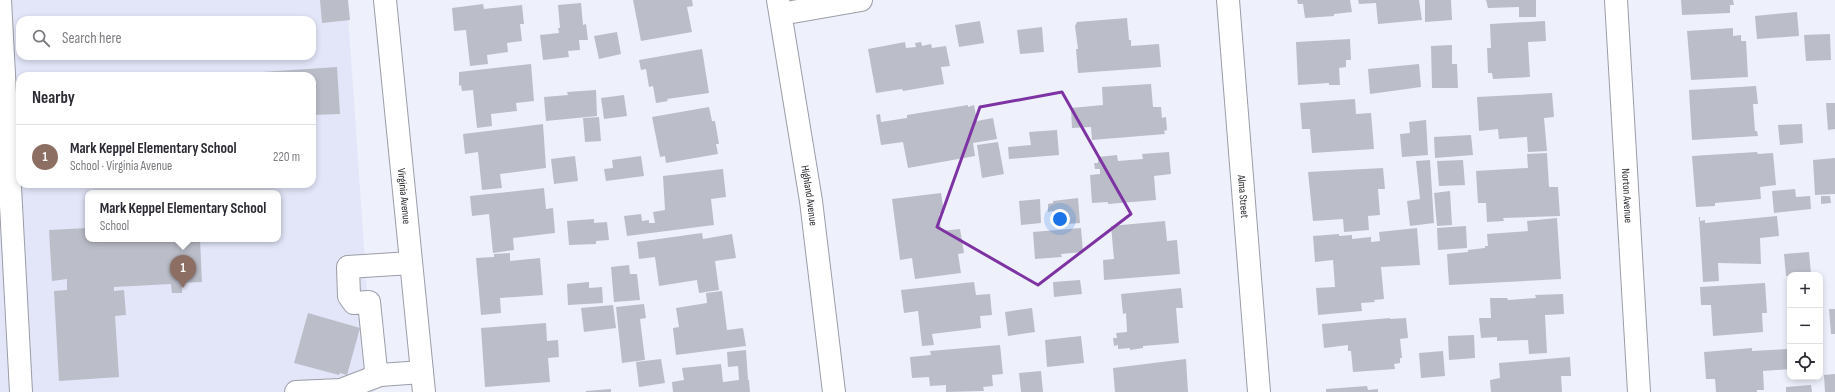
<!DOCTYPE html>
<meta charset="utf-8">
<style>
:root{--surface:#fff;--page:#f7f7f7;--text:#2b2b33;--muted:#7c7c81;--line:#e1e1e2;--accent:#7e33a4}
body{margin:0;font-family:"Sofia Sans Condensed",sans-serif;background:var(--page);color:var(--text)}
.controls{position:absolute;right:12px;bottom:12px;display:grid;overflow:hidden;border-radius:8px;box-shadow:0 2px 6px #0003}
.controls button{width:36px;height:36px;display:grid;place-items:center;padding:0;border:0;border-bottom:1px solid var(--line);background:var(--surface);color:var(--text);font:20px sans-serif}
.you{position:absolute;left:1060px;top:219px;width:14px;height:14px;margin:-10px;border:3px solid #fff;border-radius:50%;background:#1a73e8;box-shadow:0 0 0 6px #1a73e833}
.badge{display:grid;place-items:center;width:26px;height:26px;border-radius:50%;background:var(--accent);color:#fff;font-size:13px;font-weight:700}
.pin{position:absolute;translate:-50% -33px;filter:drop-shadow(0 1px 2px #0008)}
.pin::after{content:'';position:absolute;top:21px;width:14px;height:12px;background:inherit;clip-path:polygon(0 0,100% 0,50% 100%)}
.popup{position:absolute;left:85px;top:190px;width:196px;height:52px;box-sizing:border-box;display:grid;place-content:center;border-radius:8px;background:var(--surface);filter:drop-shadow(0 1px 3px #0005);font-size:13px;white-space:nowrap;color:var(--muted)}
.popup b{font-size:15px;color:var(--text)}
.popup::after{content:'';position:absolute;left:50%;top:100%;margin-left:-8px;border:8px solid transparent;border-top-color:var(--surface)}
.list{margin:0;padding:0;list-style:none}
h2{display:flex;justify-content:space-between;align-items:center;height:52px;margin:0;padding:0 16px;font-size:17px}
h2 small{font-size:13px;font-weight:400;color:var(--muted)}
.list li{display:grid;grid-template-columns:26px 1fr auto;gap:12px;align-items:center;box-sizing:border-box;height:64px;padding:0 16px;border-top:1px solid var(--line)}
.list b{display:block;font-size:15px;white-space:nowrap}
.list p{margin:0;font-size:13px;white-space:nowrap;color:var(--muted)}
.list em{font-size:13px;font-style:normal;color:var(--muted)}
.icon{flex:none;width:22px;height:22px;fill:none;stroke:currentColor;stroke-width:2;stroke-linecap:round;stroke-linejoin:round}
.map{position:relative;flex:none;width:1835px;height:392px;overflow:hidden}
.search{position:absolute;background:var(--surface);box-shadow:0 2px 6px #0003;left:16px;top:16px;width:300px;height:44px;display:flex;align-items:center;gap:10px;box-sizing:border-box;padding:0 14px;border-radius:12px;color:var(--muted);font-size:15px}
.panel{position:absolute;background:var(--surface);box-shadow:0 2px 6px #0003;left:16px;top:72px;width:300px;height:116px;border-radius:12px}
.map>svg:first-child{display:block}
.built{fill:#e2e6f8;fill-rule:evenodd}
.building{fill:#bbbdc8}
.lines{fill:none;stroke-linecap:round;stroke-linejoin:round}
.minor-casing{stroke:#9b9da7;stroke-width:24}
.minor{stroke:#fff;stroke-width:22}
.marked{fill:none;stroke:#7e33a4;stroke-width:3;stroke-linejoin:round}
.labels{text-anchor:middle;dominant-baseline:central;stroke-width:4;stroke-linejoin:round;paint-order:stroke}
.street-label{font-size:11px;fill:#2b2c30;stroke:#fff}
</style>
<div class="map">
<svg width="1835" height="392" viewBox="0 0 1835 392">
<rect width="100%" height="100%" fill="#eef1fc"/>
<!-- built -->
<path class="built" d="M0,0H347L374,392H0ZM20,20H312V56H20ZM20,76H312V184H20ZM88,193H278V239H88Z"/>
<!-- building -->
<path class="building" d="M320,0H348L350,20L322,23Z
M633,0H692L693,6L687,7L692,32L641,41Z
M1297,0H1350L1352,12L1334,14V16L1305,18L1303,4H1298Z
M1358,0H1419L1422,20L1378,24L1376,3L1359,4Z
M1425,0H1451L1452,20L1425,22Z
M1486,0H1536V17H1519V7L1488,8Z
M1681,0H1733L1734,5H1730V13L1682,15Z
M581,3L583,25L586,24L588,40H579L580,50L568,51L569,57L543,60L540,35L559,33L558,28H560L558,5Z
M483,4L484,9L522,5L524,24H520L522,41L507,43L508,52L487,55L488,64L470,66L466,30L454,31L452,8Z
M1797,12L1799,36L1757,39L1755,16Z
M1127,18L1129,40H1131V46L1159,44L1161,67L1078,73L1076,49H1078L1075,26L1077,22Z
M980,21L984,43L959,47L955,25Z
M1545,21L1546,41L1528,42L1530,77L1493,79L1492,73H1488L1487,48H1491L1490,24Z
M1042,27L1044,52L1020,54L1017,30Z
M1733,28V36L1741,35V41H1746L1748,77L1691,80L1687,31Z
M617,32L621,54L599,59L594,36Z
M1830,34L1831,60L1806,61L1804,35Z
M1350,39L1351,60H1346V67L1339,68L1340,85H1329V83L1298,85L1296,42Z
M905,42L906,48L916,47L915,43L921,42L922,46L931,44L932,48L946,46L950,66L941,67L944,84L903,91L902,89L876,93L868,49Z
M1452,45V64H1457L1458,88H1432L1431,46Z
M702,49L709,93L667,99L668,101L656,103L653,86L649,87L646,69L641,70L639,60Z
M531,64L534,101L516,103L517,111L491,114L492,126L477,128L473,90L462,91L461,85L459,86V72Z
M1419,64L1421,87L1370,94L1368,69Z
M337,67L340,114L312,115V76H203Z
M1151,84L1153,107H1161L1162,118L1166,117L1167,130L1164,131L1165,134L1092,140L1091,127L1072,128L1071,108L1103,105L1102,87Z
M1756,86L1758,104H1753L1755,131H1757L1758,136L1692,140L1689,90Z
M596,90L597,116L546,121L544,97L568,95L567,92Z
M1552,93L1554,117L1544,118L1547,151L1528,152L1527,137L1499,139L1498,129L1479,131L1477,97Z
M624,95L627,116L604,119L601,98Z
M1355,99L1356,114L1371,113L1374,149L1312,153L1310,129H1302L1300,103Z
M1826,103H1835V129L1828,130Z
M968,105V107L974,105L977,121L993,118L997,139L973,143L975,156L908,168L903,142L881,145L876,115L880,114L881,122L907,118V115Z
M709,107L712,121H715L719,144H716L718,154L666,163L665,156L660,157L652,117Z
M599,117L601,141L585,142L583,118Z
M1426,120L1428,155L1402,157L1400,134L1410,133L1409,122Z
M543,124L546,168L500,174L502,188L482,190L478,152L465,154L463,134Z
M1802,124L1803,143L1780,145L1778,125Z
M1057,130L1059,155L1009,159L1008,147L1031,145L1029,132Z
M1471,135L1473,155L1435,158L1434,137Z
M998,142L1004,174L982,178L977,145Z
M1169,152L1171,174L1154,176L1156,200L1108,204V202L1092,203L1090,175L1100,174V169H1095L1094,163H1098V157L1117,155L1118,161L1143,159L1142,154Z
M1757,152L1758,154L1773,153L1776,185L1760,187L1761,199L1715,203V206L1696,207L1692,156Z
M1547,153L1549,187H1558L1560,216L1503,218L1504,221L1487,222L1486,203H1478L1476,171L1528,168L1527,154Z
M575,156L578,181L554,184L551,159Z
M641,156L644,176L606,181L604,169L613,168L612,160Z
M1835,158V194L1815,195L1813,160Z
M1430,160L1434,223L1410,226L1407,201L1420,199L1416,161Z
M1463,160L1465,185L1439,186L1437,161Z
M1383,168L1385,189H1378L1380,215L1368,216L1369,230L1344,232L1343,219L1313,221L1308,172Z
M723,169L726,197L711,199L714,225L627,236L624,216L641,214L642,221L649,220V223H655L653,212L665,210L663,176Z
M544,188L546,209L553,208L555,233L513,238L514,250L493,253L489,214L472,216L470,196Z
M1795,189L1796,197L1810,196L1811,209L1774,213L1772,191Z
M1450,191L1452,225L1437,226L1434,193Z
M941,193L944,213L939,214L941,231L960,229L964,253L958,254L961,273L915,279L912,258L900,260L892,199Z
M1821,196H1830L1831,203L1821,204Z
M1078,198L1080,223L1055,225L1053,211L1048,212V204L1053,203V201Z
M1040,199L1041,223L1021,225L1019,201Z
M1777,216L1779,236L1760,238L1761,264L1718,263L1719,281L1703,282L1699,217H1700V221L1705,220V223Z
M1557,218L1561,279L1449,285L1447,254L1468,252V250L1485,248V246H1488L1487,234L1528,231L1527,221Z
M594,219V223L607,222L609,240L596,241V244L569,245L567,221Z
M1165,221L1167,241L1177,240L1180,274L1104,280L1103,260L1114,259L1111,226Z
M1466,226L1467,248L1438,250L1437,228Z
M88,228V239H200L202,282L182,283V293H172L171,284L114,287V291L124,290L126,315L115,316L119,377L59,381L54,291L67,290V279L52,281L49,230Z
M1081,228L1083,252L1061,254L1062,257L1035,259L1033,232Z
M1417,228L1420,265L1381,267L1384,299L1374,300L1375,302L1361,303L1362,311L1318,315L1316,288L1335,287L1333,260L1315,262L1313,236L1339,234V236L1352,235V239L1371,237V242L1380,241L1379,232Z
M702,233L703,239L732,234L736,258L715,261L719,290L699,293L697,280L659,286L655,257L639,259L637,242Z
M1809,252L1811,274L1786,276L1784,254Z
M510,253V261L540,258L543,295L500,298L501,313L481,315L476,258L494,257V254Z
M629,265L630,274H637L640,300L614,302L611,267Z
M1080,280L1082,294L1054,297L1053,282Z
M589,282V288L602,287L603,303L568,305L567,284Z
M974,282L976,295L990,294L992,315L980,316L981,328L932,334L934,345L922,346L918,311L904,313L901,290Z
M1765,283L1767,313H1762L1763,332L1713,336L1711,305H1701L1700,287Z
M1181,288L1183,308H1176L1179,343L1143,346V348L1130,350V348L1118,349V345L1114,346L1113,338H1117L1116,333L1127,332L1126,313L1123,314L1121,294Z
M722,291L727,330L743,328L746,346L676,355L673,328L679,327L676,308L707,303L706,293Z
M1563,294L1564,314L1545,315L1547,353L1529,354L1528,340L1497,341V337L1481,338L1479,318H1491L1490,298H1507L1508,300L1536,298L1535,295Z
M644,304L646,318L640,319L645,360L622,363L616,307Z
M613,305L616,328L584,332L581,308Z
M1032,308L1035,332L1008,336L1005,312Z
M1829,309H1835V334H1831Z
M308,313L360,328L347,375L340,373L339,375L294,363Z
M1390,318V319L1406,318L1408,338L1400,339L1402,358H1400V363L1394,364L1395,369L1353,372L1351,351H1348V345L1324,348L1322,324Z
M546,323L547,341L558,340L559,357L548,358L550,382L485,387L481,328Z
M1474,335L1475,358L1449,360L1448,336Z
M1081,336L1084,363L1047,367L1045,340Z
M1000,345L1003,374L992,375L993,386L983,387L984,391L946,392V385L930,386L929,377L912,378L910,357L931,355L930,351Z
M1752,348V351L1788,349L1790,369L1763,371L1764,390H1757V392H1716L1715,379H1706L1704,352Z
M746,350L748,380H749L750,392H673L672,382L684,380L682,368L721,364L723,382L739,380L738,366L728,367L727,352Z
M1443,351L1445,376L1421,378L1419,353Z
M1570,357L1571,376H1561L1562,392H1491L1490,380L1500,378L1499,363Z
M661,359L665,383L639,387L636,362Z
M1186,359L1188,392H1115L1113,368Z
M1041,371L1043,392H1021L1019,373Z
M1835,374V392H1825L1824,375Z
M1811,385L1812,392H1786V387Z
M1367,386L1368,390L1378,389V392H1326V389Z
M611,389V392H586V391Z"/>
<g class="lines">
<!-- minor casing -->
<g class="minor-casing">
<g id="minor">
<path d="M0,0L21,392"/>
<path id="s1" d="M385,0L424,392"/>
<path id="s2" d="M778,0L811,201L834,392"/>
<path id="s3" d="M1228,0L1259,392"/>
<path id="s4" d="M1616,0L1639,392"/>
<path d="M781,14L861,0"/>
<path d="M411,263L348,267L349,296L354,303L369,302L376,370L380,375L422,372"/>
<path d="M296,392L341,390L380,375"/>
</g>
</g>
<!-- minor -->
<use href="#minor" class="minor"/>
</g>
<!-- marked area -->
<path class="marked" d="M1062,92L1131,214L1038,285L937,227L980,107Z"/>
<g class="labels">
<!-- street labels -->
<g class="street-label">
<text stroke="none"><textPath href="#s1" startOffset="197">Virginia Avenue</textPath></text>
<text stroke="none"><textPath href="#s2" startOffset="198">Highland Avenue</textPath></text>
<text stroke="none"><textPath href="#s3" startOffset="197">Alma Street</textPath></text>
<text stroke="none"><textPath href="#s4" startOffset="196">Norton Avenue</textPath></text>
</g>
</g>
</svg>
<div class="controls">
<button>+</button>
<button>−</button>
<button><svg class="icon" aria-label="locate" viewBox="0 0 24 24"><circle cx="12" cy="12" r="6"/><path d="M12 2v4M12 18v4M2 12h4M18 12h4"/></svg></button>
</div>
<div class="you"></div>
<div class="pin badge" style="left:183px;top:288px;background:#8d6e63">1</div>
<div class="popup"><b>Mark Keppel Elementary School</b>School</div>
<div class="search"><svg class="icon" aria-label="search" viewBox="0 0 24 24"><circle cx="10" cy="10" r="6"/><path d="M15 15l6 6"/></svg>Search here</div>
<section class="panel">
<h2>Nearby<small></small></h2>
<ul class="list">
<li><span class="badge" style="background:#8d6e63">1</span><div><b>Mark Keppel Elementary School</b><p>School · Virginia Avenue</p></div><em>220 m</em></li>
</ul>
</section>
</div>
